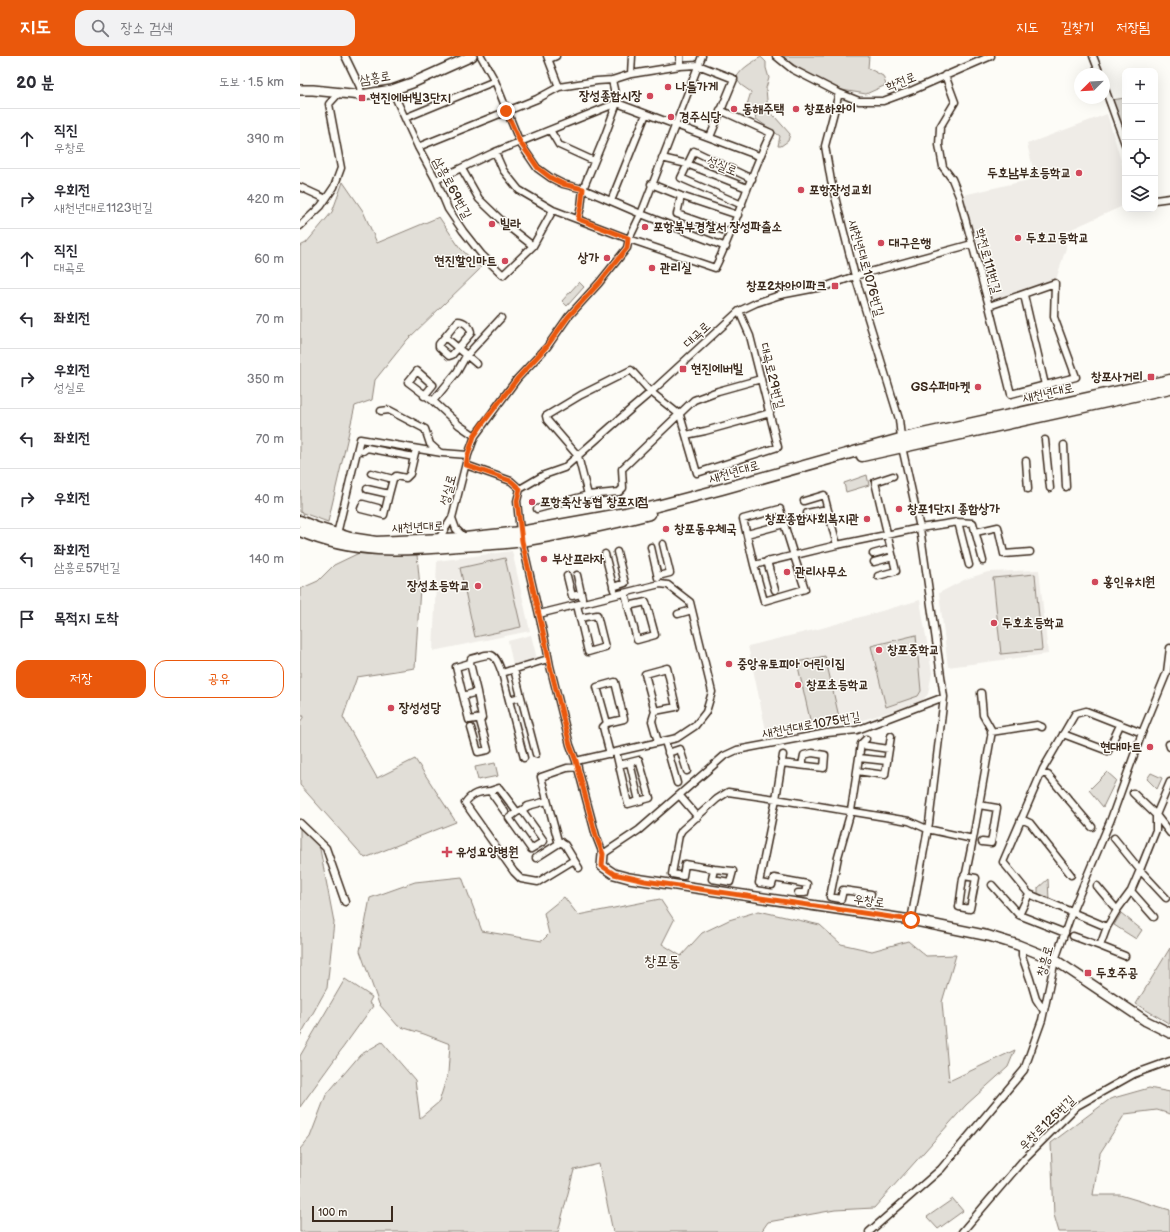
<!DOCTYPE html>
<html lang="ko">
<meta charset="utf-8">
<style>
:root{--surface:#fff;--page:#f2f2f3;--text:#2b2b33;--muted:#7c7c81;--line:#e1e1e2;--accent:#ea580c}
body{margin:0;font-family:"Balsamiq Sans","Poor Story",sans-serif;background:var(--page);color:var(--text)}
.controls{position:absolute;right:12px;top:12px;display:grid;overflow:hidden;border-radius:8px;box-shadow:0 4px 16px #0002}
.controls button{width:36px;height:36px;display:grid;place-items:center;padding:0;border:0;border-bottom:1px solid var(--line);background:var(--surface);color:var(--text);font:20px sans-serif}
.compass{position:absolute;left:774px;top:12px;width:36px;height:36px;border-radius:50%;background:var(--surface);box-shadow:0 4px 16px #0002;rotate:246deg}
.scale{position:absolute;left:12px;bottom:10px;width:81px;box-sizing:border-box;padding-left:4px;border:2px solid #3b2a1e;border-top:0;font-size:11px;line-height:14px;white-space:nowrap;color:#3b2a1e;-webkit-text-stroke:3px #fdfcf7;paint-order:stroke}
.stop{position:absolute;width:12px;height:12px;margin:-9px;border:3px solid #ea580c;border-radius:50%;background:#fff}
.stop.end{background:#ea580c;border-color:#fff;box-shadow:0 1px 4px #0008}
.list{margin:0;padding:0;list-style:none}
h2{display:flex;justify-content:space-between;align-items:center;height:52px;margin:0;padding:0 16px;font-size:17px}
h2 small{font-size:13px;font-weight:400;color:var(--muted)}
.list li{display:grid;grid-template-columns:26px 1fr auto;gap:12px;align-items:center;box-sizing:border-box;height:60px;padding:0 16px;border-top:1px solid var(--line)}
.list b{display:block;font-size:15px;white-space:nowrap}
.list p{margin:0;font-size:13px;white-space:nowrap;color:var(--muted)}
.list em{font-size:13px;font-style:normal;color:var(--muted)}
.actions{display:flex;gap:8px;padding:12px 16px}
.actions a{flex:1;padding:9px 0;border:1px solid var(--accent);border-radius:12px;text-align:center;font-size:14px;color:var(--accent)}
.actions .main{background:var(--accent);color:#fff}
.icon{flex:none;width:22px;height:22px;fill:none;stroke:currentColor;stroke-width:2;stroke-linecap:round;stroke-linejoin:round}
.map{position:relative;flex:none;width:870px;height:1176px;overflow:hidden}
header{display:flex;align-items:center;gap:24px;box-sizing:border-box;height:56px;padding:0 20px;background:var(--accent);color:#fff}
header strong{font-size:19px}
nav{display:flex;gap:22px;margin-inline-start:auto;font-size:14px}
.search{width:280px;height:36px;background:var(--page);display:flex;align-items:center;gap:10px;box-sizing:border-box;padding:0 14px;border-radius:12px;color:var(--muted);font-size:15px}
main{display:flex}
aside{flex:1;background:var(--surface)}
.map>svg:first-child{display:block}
.built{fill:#efece7}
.green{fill:#e1ded7;stroke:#8e847a}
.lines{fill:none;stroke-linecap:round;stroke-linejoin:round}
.street-casing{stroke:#3b2a1e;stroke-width:9}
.secondary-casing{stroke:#3b2a1e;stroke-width:12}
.primary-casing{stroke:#3b2a1e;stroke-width:13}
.street{stroke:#fdfcf7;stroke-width:6}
.secondary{stroke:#fdfcf7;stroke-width:9}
.primary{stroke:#fdfcf7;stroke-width:10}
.route{stroke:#ea580c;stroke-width:5}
.poi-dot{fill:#d1495b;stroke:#fdfcf7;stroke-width:1.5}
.labels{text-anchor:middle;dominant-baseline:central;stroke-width:3;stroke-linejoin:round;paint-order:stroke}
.street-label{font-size:13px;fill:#3b2a1e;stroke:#fdfcf7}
.poi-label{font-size:13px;font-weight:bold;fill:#3b2a1e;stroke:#fdfcf7;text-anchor:start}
.quarter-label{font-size:15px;fill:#3b2a1e;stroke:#fdfcf7}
</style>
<header>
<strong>지도</strong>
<div class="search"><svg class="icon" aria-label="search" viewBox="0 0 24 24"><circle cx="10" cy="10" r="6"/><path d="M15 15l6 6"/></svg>장소 검색</div>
<nav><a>지도</a><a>길찾기</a><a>저장됨</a></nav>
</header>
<main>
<aside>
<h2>20 분<small>도보 · 1.5 km</small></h2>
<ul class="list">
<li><svg class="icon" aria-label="ahead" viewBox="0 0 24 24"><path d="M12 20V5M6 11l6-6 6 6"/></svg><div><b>직진</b><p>우창로</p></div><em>390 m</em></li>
<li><svg class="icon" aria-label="right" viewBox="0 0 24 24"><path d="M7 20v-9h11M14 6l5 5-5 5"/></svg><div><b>우회전</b><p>새천년대로1123번길</p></div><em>420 m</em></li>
<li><svg class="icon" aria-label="ahead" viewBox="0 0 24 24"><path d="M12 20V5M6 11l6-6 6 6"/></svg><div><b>직진</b><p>대곡로</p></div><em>60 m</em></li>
<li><svg class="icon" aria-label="left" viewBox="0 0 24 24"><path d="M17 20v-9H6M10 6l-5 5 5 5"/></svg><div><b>좌회전</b></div><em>70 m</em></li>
<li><svg class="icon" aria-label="right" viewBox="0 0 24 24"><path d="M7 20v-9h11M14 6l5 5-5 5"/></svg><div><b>우회전</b><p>성실로</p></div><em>350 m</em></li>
<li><svg class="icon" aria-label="left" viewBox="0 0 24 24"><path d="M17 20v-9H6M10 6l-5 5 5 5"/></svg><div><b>좌회전</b></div><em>70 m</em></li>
<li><svg class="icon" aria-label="right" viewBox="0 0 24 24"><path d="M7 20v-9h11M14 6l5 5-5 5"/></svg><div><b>우회전</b></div><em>40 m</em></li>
<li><svg class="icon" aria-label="left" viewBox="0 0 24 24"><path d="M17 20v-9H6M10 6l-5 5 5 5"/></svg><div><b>좌회전</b><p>삼흥로57번길</p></div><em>140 m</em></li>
<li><svg class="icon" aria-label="arrive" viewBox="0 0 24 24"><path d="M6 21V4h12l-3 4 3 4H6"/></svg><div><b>목적지 도착</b></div></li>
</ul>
<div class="actions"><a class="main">저장</a><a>공유</a></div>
</aside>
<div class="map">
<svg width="870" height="1176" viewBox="0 0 870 1176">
<rect width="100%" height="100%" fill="#fdfcf7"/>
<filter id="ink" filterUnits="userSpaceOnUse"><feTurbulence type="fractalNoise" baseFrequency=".025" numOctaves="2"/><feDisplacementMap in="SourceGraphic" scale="8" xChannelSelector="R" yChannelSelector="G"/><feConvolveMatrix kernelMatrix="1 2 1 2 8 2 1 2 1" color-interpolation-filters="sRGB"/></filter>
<g filter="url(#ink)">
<!-- built -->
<path class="built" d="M807,58L825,118V149L765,176L766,192L755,227L689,250L659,140L729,124L734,116L727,88Z
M212,495L230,575L133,595L137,505Z
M739,514L748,598L648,611L639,537L666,523L688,516Z
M620,544L632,617L628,638L621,646L550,668L517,671L467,679L448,590L522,572Z
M231,579L237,603L213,609L208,585Z"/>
<!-- green -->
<path class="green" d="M484,0H569L568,12L583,20L586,29L566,38L542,34L514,22L485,3Z
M461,1L466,6V12L469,22L466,32L468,56L475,61L490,78L488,85L481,90H478L480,80L456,63L454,53L446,52L451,36L441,29L436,22C443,11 450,8 461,1Z
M825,42V76L819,77L805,45Z
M43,126L63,155L77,187L139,161L160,192L181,212L107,284L75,324L72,344L55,350L28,466L0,456V190L6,187L32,156Z
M279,226L284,231L267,250L262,245Z
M567,419L569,429L546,436L544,427Z
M59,497L117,499L120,531L115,612L57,621L43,661L77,722L115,703L156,766L65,802L0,729V666L4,660H0V533L18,525L34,509Z
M205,502L221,571L175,581L160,512Z
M735,518L742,594L701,598L693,522Z
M616,579L621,635L618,640L586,651L571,590Z
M525,600L539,661L511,668L497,606Z
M195,707L198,720L178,724L175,711Z
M807,716L816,724L803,751L789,734Z
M851,717L862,722L857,733L847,723Z
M0,765L19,788L34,866L27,932L0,980Z
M162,821L182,875L242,885L249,878L244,857L264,841L278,859L360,843L374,864L362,888L381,900L402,877L429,864L459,855L520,869L541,888L572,895L608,885L626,900L656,899L642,946L649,1025L715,994L708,1011L666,1049L574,1152L535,1154L468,1166L461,1176H313L299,1108L274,1114L258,1176H0V1093L10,1081L26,1039L60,999L82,986L115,1024L120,1062L139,1046L148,1017L150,988L124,978L98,970L79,948L60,895L70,842L115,826Z
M748,823L749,844L738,839V832Z
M821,857L842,874L836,883L814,869Z
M870,892V968L836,948Z
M45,923L72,941L69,947L73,950L0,1051V1000Z
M849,1032L870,1036V1058L857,1054L825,1058L800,1097L793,1139H820L870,1154V1176H759L754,1159L751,1087L810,1043Z
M653,1143L663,1155L638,1173L627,1161Z"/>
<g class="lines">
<!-- street casing -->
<g class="street-casing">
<path id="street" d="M45,0L60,31L61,39
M181,0L195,25L220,87L237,112L251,122L263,128L283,133L341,158L426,191
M247,0L259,31
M476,0L492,13L539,37L559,45H583L613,34L691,0
M793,0L800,18
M249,3L256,0
M380,10V0
M331,18L332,0
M645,19L655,46L640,71L639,89L643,111L652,123L659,140L689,250L711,338L776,321L754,261L755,227L689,250
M804,30L825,88
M92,34L118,91L136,124L148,153L163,175L182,199L203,219L233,190L253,154
M539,37L525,90L531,125L555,220L599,363L602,391L620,472L644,641L629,767L611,864
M105,62L195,25
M250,74L259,89L294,105
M118,91L237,43L259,31L297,25L312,24L331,18L380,10L398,9L434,23L410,81
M195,96L203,114L219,134L253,154L329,183L415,212C437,168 449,120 471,77L420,54
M362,102L387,108L447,132
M162,113L179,143L205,168L233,190
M136,124L195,96L317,47L459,100
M351,128L381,140L438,159
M0,131L26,143
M381,140L377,158L431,177
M855,144L870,142
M311,145L346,58
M442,149L381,122L394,95L452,123
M278,163L281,151L283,133L304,82L317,47L312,24
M0,170L21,150L34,131L41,112L29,48L39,37
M724,239L745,329
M158,265C164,265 171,271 171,277L152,299L149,300L139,291V288Z
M145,281L177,308
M124,340L133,329L117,315L108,326L133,345L159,369L175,380
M133,345L157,316L166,300L201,262
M81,355L89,354L125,373L130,388L139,396
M386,379L405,375L470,357
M745,384L750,432
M764,389L766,431
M58,394L63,395L67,392L114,401L116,393
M726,405L728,433
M166,409L211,425L220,433
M71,417L93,423L96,420L106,422L110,418L114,401
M67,433L89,438L93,423
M288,439L278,400L247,364L246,360L281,339L331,314L351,336L380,359L397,417L478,391L450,280L439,255
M504,445L524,439L537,489
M237,453L288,439L319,436L323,432L322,413L394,344L418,335L461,323
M77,457L61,453L63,448L78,452L77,457L84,459L89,438
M507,457L527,453
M152,462L156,473L165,482
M658,466L673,467L683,505
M676,476L698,471L704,498L730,496
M37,478L60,383L142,397L168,399
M447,478L484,468
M138,484L152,462L168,399L175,380L217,323L247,291L268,261L299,227L327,192L329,183L341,158L402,0
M351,491L358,522
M305,498L314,534
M573,498L591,493
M467,505L475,534
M574,506L593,501
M454,509L443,463L480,453C487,480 496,506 505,533L464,545L454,509L537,489L620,472L658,466L669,509
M277,519L282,542
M267,520L272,540L281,538
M358,520L370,517L363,488
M578,520L596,515L575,426L593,420
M313,531L325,527L317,496
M325,537L337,584L355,579L346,546L328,550
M277,549L280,562L297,559L305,591L288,596L280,562
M239,558L360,528L368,529L390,546L412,636L406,656L395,670L377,682L276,705
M378,558L392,554
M170,607L156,611L163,640L177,636
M163,640L169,664L182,662
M221,641L214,613L202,617L224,702
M644,641L557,674L527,677L437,694L424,700L339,774L303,798L296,780L276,705L270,689L250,610L246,589L220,476L217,445L220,433L244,419L264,412L331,353L351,336L439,255L456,247L480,239L527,230L555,220L672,188
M209,644L221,641L236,698
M355,655L345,618L367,612L376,651L355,655L352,665L358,686
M307,667L297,631L315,626L324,663L307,667L303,671L310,698
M171,672L178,696L188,694L180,665L182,662L177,636L170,607L171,603C192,597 194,594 202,617L248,603
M691,676L737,669L742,671
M763,678L808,695L820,669
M566,683L561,688L551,755L538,801L530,841L541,843L543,834L571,838
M365,685L377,727
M869,688L870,691
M561,689L589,693L591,680
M316,696L328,748L350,742L339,704L319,709
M368,697L380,693L387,715
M483,699L476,743L459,827L472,829L474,822L507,828L505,837H498
M559,702L587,705
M330,707L339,745
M481,707L524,712L525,699L512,697L504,699L502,709
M278,711L267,712L241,721L258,785L265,789L279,812
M557,715L585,719L589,693
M742,717L748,719L792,771
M190,735C179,736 172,737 165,747L214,816L221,823L238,826L274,804
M833,737L856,759L870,726
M380,740L398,761
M679,749L697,752L691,787L682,786
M222,754L217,756L209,762L231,793L244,785L222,754L228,750L247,745
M205,756L190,735L199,732L217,756
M856,759L870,777
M721,763L730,767L771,819
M0,767L26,792L45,846
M814,782L840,814L856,774V759
M236,802L261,786
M414,813L433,815L430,826L412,823L414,813L385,808L383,820L372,818L379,779L382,774L417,743L428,736L476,743L609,765L627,773L673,783
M664,820L676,822L670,853L659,851L663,822L666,817L673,783L692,675L683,659L681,637
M692,829L719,859
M797,830L817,854L831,835
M729,838L719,859L765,877
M817,854L807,871L729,838L703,806L743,713L775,658L786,655L842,677
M854,861L831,835L840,814L866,842
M773,880L800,890L807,871
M800,890L825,900
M722,891V900L730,923L736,943L744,955
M569,1176L641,1113L724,1014L742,964L755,904L772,856L811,763L842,677L867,616L870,592
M662,1176L725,1102L777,1050L834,1018L870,1005"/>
</g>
<!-- secondary casing -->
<g class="secondary-casing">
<path id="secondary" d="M0,34H13L61,39L92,34L112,27L172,0
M303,798L302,810L314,818L329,822L611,864L689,880L718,889L755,904L846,965L870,977"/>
</g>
<!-- primary casing -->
<g class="primary-casing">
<path id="primary" d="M562,400L870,332
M0,465L17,472L50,482L76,486L165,482L220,476L326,457L357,450L422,433L600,383L870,324
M0,475C53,498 102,495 158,490C180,489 201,488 222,485C265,478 308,469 350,458"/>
</g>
<!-- street -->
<use href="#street" class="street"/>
<!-- secondary -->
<use href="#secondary" class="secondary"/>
<!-- primary -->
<use href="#primary" class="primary"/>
</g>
</g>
<g class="lines" filter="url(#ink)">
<!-- route -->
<path class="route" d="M206,55L220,86L238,112L251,122L263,128L283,133L281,151L278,163L328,182L327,192L299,227L268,261L247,290L217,323L183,367L174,380L168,399L166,409L211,425L220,433L217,445L222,485L246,589L250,610L270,689L276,705L296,780L303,798L302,810L314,818L345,825L611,864"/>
</g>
<!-- markers -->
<g class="poi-dot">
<circle cx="368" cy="31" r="4"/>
<circle cx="350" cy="40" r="4"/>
<rect x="58" y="38" width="8" height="8" rx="2"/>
<circle cx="434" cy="53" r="4"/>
<circle cx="496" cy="53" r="4"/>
<circle cx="371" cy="61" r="4"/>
<circle cx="779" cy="117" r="4"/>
<circle cx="501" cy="134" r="4"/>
<circle cx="192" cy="168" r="4"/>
<circle cx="345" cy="171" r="4"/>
<circle cx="718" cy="182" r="4"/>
<circle cx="581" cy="187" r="4"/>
<circle cx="307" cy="202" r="4"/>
<circle cx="205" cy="205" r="4"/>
<circle cx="352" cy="212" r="4"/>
<rect x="531" y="226" width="8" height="8" rx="2"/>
<rect x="379" y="309" width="8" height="8" rx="2"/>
<rect x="847" y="317" width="8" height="8" rx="2"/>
<circle cx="678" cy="331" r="4"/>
<circle cx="232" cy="446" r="4"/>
<circle cx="599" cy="453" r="4"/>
<circle cx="567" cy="463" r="4"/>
<circle cx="366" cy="473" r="4"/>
<circle cx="244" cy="503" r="4"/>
<circle cx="487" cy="516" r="4"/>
<circle cx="795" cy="526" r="4"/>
<circle cx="178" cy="530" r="4"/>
<circle cx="694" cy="567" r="4"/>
<circle cx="579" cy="594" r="4"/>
<circle cx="429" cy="608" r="4"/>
<circle cx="498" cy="629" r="4"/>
<circle cx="91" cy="652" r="4"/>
<circle cx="850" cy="691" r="4"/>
<path d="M145 790h4v4h4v4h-4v4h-4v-4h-4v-4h4z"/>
<rect x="784" y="913" width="8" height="8" rx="2"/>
</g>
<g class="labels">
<!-- street labels -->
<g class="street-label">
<text transform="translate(75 22) rotate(-9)">삼흥로</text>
<text transform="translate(601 26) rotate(-21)">학전로</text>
<text transform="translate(422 110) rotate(22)">성실로</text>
<text transform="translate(152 132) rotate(62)">삼흥로69번길</text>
<text transform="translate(688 205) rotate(75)">학전로111번길</text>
<text transform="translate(566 212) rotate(74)">새천년대로1076번길</text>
<text transform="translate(397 279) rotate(-43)">대곡로</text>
<text transform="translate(472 320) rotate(76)">대곡로29번길</text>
<text transform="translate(748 337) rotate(-12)">새천년대로</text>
<text transform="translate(434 416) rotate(-16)">새천년대로</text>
<text transform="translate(148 434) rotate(-75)">성실로</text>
<text transform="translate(118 471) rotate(-2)">새천년대로</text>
<text transform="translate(511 669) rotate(-10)">새천년대로1075번길</text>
<text transform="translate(569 845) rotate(8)">우창로</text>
<text transform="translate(745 905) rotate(-75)">창흥로</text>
<text transform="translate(747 1067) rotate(-44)">우창로125번길</text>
</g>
<!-- poi labels -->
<g class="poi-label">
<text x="376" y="31">나들가게</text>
<text x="342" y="40" text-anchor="end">장성종합시장</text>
<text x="70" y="42">현진에버빌3단지</text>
<text x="442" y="53">동해주택</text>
<text x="504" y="53">창포하와이</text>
<text x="379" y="61">경주식당</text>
<text x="771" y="117" text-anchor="end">두호남부초등학교</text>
<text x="509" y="134">포항장성교회</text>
<text x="200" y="168">빌라</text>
<text x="353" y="171">포항북부경찰서 장성파출소</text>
<text x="726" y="182">두호고등학교</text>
<text x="589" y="187">대구은행</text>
<text x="299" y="202" text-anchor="end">상가</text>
<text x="197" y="205" text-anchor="end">현진할인마트</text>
<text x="360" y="212">관리실</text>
<text x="527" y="230" text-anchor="end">창포2차아이파크</text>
<text x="391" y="313">현진에버빌</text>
<text x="843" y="321" text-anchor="end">창포사거리</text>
<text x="670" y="331" text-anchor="end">GS수퍼마켓</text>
<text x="240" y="446">포항축산농협 창포지점</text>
<text x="607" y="453">창포1단지 종합상가</text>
<text x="559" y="463" text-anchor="end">창포종합사회복지관</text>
<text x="374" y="473">창포동우체국</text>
<text x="252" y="503">부산프라자</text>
<text x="495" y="516">관리사무소</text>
<text x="803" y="526">홍인유치원</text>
<text x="170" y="530" text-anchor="end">장성초등학교</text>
<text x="702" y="567">두호초등학교</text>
<text x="587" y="594">창포중학교</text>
<text x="437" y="608">중앙유토피아 어린이집</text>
<text x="506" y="629">창포초등학교</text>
<text x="99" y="652">장성성당</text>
<text x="842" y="691" text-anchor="end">현대마트</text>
<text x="156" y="796">유성요양병원</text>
<text x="796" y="917">두호주공</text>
</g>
<!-- quarter labels -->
<g class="quarter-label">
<text x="362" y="905">창포동</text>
</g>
</g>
</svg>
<div class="controls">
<button>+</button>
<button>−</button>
<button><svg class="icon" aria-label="locate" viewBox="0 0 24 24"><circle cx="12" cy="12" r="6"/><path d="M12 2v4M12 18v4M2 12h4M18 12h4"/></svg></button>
<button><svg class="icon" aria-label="layers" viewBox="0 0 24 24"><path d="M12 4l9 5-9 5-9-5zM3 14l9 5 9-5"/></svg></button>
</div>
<svg class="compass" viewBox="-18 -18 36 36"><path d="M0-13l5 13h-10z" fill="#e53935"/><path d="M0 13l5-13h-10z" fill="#7c7c81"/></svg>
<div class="scale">100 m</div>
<div class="stop" style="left:611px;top:864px"></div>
<div class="stop end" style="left:206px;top:55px"></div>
</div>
</main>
